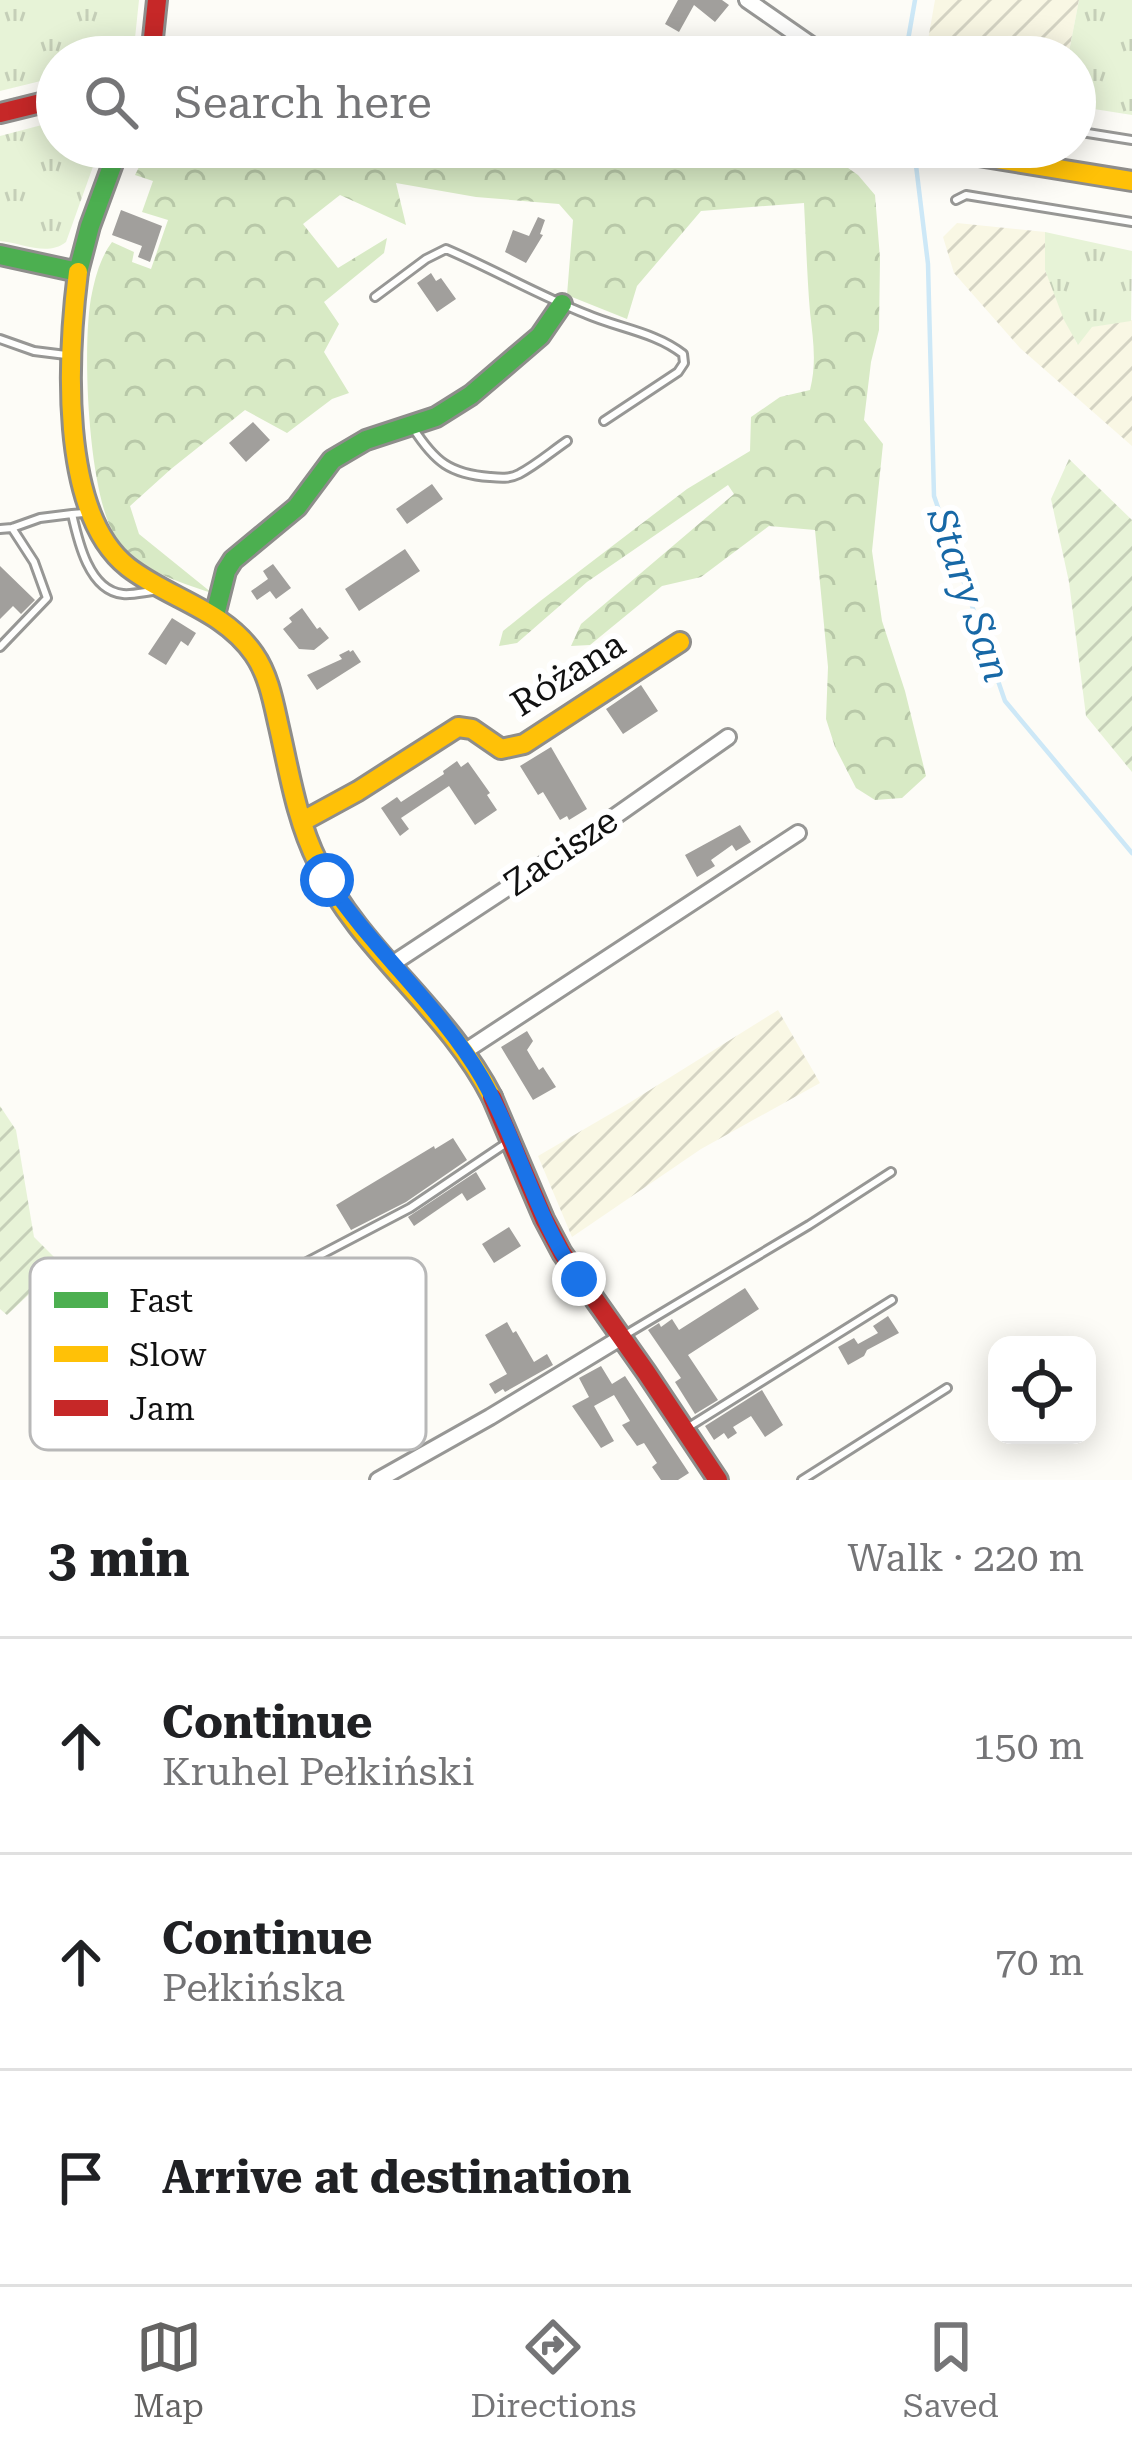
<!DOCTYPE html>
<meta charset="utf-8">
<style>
:root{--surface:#fff;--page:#f2f2f2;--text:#202124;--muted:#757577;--line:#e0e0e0;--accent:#646362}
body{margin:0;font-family:"Roboto Serif",serif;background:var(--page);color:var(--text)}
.controls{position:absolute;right:36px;bottom:36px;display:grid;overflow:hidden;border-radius:24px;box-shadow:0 6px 30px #0003}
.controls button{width:108px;height:108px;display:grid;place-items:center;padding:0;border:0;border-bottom:3px solid var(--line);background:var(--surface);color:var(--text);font:60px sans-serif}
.stop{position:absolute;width:36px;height:36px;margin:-27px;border:9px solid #1a73e8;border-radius:50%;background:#fff}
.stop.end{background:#1a73e8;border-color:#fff;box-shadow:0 3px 12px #0008}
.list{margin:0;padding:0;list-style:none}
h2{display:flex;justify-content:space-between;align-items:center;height:156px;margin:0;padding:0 48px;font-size:51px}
h2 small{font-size:39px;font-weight:400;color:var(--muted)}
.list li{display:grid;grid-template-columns:78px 1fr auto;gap:36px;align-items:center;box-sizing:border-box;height:216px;padding:0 48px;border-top:3px solid var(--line)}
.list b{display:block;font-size:45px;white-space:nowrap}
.list p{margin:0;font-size:39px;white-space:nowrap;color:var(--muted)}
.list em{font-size:39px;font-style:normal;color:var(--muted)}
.icon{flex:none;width:66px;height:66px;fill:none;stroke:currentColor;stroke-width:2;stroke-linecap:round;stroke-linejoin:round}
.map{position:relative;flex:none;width:1132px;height:1480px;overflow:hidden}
.search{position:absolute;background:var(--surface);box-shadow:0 6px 30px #0003;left:36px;right:36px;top:36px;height:132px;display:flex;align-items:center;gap:30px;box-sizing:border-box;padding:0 42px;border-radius:66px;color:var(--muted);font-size:45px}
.sheet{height:804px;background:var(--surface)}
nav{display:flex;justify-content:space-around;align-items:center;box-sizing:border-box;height:168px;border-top:3px solid var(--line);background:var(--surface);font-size:33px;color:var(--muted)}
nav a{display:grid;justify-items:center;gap:6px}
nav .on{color:var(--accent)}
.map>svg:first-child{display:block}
.farmland{fill:url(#farmland-furrows)}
.grass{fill:url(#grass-tufts)}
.forest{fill:url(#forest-crowns)}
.garden{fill:url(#garden-furrows)}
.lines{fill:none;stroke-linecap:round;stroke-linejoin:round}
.stream{stroke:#cde8f7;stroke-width:4.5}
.building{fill:#a19f9c}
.lane-casing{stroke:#979795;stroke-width:12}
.street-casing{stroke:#979795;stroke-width:20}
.fast-casing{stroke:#8e8d8b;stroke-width:24}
.slow-casing{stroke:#8e8d8b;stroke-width:24}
.jam-casing{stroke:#8e8d8b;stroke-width:24}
.lane{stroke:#fffffe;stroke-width:6}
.street{stroke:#fffffe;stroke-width:14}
.fast{stroke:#4caf50;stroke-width:18}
.slow{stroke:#ffc107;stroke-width:18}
.jam{stroke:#c62828;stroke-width:18}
.route{stroke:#1a73e8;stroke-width:15}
.labels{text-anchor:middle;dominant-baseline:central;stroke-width:12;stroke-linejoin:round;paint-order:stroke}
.street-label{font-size:36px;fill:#111;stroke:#fff}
.water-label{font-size:39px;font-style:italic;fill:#1768a6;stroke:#fff}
.key{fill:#fff;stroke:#b8b8b8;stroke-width:3}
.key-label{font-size:33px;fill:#111}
</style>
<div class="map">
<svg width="1132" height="1480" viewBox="0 0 1132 1480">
<defs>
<pattern id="farmland-furrows" width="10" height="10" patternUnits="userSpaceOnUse" patternTransform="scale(3)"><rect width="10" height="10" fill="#f9f7e4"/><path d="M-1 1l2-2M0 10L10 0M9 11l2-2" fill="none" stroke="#d4d3c3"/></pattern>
<pattern id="grass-tufts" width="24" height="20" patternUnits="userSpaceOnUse" patternTransform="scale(3)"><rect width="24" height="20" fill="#e7f3d7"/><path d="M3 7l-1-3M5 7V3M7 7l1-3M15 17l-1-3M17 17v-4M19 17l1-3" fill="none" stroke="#c5cfb8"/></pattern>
<pattern id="forest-crowns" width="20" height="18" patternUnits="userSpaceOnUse" patternTransform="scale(3)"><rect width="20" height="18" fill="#d8eac5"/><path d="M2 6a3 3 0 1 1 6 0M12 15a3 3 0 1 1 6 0" fill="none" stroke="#b8c8a8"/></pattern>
<pattern id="garden-furrows" width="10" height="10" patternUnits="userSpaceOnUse" patternTransform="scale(3)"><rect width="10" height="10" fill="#e7f3d7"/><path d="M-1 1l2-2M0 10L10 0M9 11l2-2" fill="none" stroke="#c5cfb8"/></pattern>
</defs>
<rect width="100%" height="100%" fill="#fdfcf7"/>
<!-- farmland -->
<path class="farmland" d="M935,0H1079L1068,57H925Z
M957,223L1045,232V270L1077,344L1091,327L1132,320V446L1020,348L954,273L943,237Z
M778,1010L820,1083L701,1149L572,1237L538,1156L629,1103Z"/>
<!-- grass -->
<path class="grass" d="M0,0H139L133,57H112L113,51C105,39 94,42 82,44V57H57V77L0,91Z
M1079,0H1132V115L1075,106V57H1068Z
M57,121V147H100L66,242C47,257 23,243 0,241V136Z
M1045,232L1132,251L1131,321L1092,327L1078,345L1064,320L1045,270Z"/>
<!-- forest -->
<path class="forest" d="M149,147H736L834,158L858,175L875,195L880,258L879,330L871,362L864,420L883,444L872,551L882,621L905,691L926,776L902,798L875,800L856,788L835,747L826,719L828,667L815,530L769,526L701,577L662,586L590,645L571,646L581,624L734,494L728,485L587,582L517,643L499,646L503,631L539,602L687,489L750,451L751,417L780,397L810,390C817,362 813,340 810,312C807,276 806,240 804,203L701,211L637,286L627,319L567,295L573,220L559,204L476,197L396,183L406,225L340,195L303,224L338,268L387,238L384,253L324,302L339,324L324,352L349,393L332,399L287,433L245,410L171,469L130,506L139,534L212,593C178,582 139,570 117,539C88,500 81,342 92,293C96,274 101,257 112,242L134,252L132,262L151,269L168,220L142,212L153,181L135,175Z"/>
<!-- garden -->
<path class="garden" d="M1069,459L1132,520V772L1086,716L1069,582L1051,499Z
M0,1106L16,1130L34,1237L61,1264L7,1315L0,1309Z"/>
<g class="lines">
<!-- stream -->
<path class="stream" d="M905,57L915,0
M914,149L928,264L934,496L1005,701L1132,853"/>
</g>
<!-- building -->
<path class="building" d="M678,0H722L729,5L715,22L694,5L679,32L665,24Z
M121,210L162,226L150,262L138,257L142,246L112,235Z
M538,217L545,220L540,234L543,235L526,263L505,252L513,230L529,236Z
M431,273L436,281L441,278L456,299L437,312L417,283Z
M253,422L270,440L246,462L229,443Z
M432,484L443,499L407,524L396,509Z
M405,549L420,571L359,611L345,589Z
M273,564L291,588L276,599L270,591L257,600L251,591L268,579L263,571Z
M0,566L35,600L21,614L13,606L0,619Z
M302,608L317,629L320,627L329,638L314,650L299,649L283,629L292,622L289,618Z
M172,618L196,633L188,646L181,641L166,665L148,654Z
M349,650L350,652L353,650L361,662L317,690L307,675L342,659L339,655Z
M641,685L658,711L623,734L606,709Z
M551,747L587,809L569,820L567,816L560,820L543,792L538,795L520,766Z
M457,761L461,767L468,762L490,793L487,795L497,810L475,825L449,786L401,818L409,829L400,836L381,808L397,797L401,802L444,774L443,771Z
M740,825L751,842L736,851L732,845L711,860L715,866L697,877L685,855Z
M527,1031L533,1041L527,1050L539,1070L543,1067L556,1087L533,1100L501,1047Z
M453,1138L467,1160L406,1202L351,1230L336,1205L434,1146L435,1149Z
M476,1172L486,1189L467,1201L462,1193L414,1226L408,1217Z
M509,1227L521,1246L494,1263L482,1244Z
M745,1288L759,1309L688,1355L718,1400L695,1414L675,1382L681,1378L648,1330L659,1323L661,1327L672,1319L679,1330Z
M888,1316L899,1333L867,1350L864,1356L848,1365L838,1347L854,1338L858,1344L878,1333L873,1326Z
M507,1322L513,1333L516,1331L534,1362L547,1354L553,1365L505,1392L503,1389L495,1394L489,1384L507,1374L485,1335Z
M601,1366L612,1384L625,1376L689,1473L678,1480H661L652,1467L657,1463L644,1443L637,1446L622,1425L630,1421L614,1395L594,1406L614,1441L601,1448L572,1406L589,1397L579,1378Z
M762,1390L783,1425L765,1437L751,1416L733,1427L737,1433L728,1439L724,1433L714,1440L705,1426Z"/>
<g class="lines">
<!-- lane casing -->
<g class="lane-casing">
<path id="lane" d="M1075,131L1132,140
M956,200L966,195L1132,222
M375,297L426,259L446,249C493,269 538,295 586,314C618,328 655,332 683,354L684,363L678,372L604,421
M0,339L34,351L66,355
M413,428C435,462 450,474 490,477C500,478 509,479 519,474C536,465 551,452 567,441
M84,513L72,514C78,541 89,591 123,594C132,595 144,592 153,591
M0,529L12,528L40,518L72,514
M0,647L47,598L34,562L12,528
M263,1285L410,1208L508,1142
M625,1335L809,1225L891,1172
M687,1428L892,1300
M802,1480L947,1388"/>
</g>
<!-- street casing -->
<g class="street-casing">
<path id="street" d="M747,0L829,57
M392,964L597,829L728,737
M464,1052L798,833
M378,1480L490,1417L622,1337"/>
</g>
<!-- fast casing -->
<g class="fast-casing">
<path id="fast" d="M0,255L78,272L90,226L119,147
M215,615L226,571L233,560L297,507L332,460L366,440L436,417L471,395L540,336L562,304"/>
</g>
<!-- slow casing -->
<g class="slow-casing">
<path id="slow" d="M923,147L1132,181
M78,272C68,352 58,512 128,567C169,599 223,609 254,654C268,674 273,700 278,723C289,770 296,819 318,863C360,951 447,1009 492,1097
M303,821L358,791L458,727L472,729L501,749L524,744L680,642"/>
</g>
<!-- jam casing -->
<g class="jam-casing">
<path id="jam" d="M151,57L157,0
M0,113L57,99
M492,1097L544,1219L562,1253L646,1372L718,1480"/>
</g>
<!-- lane -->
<use href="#lane" class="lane"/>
<!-- street -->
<use href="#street" class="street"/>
<!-- fast -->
<use href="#fast" class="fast"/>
<!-- slow -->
<use href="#slow" class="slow"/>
<!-- jam -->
<use href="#jam" class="jam"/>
</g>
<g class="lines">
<!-- route -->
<path class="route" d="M327,880C373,950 440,1006 482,1078C519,1143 535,1218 579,1279"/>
</g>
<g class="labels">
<!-- street labels -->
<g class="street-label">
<text transform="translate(568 674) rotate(-32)">Różana</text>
<text transform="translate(561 852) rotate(-34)">Zacisze</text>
</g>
<!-- water labels -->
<g class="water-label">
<text transform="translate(969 595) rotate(71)">Stary San</text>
</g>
</g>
<!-- legend -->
<rect x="30" y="1258" width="396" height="192" rx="18" class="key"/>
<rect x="54" y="1292" width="54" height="16" fill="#4caf50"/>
<rect x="54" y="1346" width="54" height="16" fill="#ffc107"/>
<rect x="54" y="1400" width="54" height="16" fill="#c62828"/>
<g class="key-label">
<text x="129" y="1312">Fast</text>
<text x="129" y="1366">Slow</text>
<text x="129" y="1420">Jam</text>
</g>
</svg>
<div class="controls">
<button><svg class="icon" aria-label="locate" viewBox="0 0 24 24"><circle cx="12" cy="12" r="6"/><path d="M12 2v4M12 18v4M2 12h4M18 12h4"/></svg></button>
</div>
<div class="stop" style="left:327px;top:880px"></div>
<div class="stop end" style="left:579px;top:1279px"></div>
<div class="search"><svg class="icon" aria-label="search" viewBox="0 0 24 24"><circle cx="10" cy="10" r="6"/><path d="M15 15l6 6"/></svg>Search here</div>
</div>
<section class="sheet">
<h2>3 min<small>Walk · 220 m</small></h2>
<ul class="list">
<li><svg class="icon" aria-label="ahead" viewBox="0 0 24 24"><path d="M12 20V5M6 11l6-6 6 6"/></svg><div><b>Continue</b><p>Kruhel Pełkiński</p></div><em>150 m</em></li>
<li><svg class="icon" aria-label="ahead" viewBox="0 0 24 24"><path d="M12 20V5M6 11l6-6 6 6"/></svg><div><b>Continue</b><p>Pełkińska</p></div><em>70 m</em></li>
<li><svg class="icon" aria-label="arrive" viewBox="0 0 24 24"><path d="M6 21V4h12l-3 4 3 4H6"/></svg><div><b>Arrive at destination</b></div></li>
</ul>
</section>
<nav>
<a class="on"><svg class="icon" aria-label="map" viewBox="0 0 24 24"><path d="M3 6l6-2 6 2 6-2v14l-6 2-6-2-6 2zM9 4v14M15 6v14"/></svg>Map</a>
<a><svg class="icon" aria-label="directions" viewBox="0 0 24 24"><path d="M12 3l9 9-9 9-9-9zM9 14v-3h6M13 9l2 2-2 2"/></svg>Directions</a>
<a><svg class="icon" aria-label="saved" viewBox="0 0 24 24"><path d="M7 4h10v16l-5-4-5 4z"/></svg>Saved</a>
</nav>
